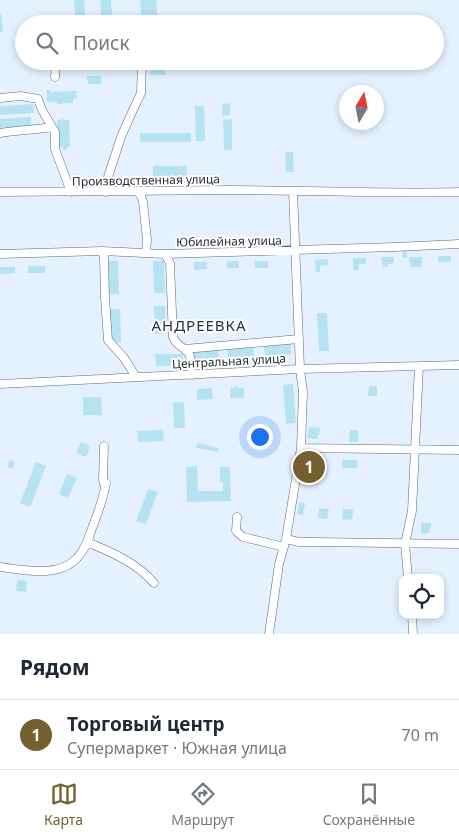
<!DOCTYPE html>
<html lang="ru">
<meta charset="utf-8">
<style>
:root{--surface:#fff;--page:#f6f6f7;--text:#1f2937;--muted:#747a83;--line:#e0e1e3;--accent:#745f2e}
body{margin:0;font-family:"Noto Sans",sans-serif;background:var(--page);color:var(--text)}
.controls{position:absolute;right:15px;bottom:15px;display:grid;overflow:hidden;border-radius:10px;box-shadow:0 2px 8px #0003}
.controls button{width:45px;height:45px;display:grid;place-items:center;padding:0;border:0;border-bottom:1px solid var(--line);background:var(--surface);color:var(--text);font:25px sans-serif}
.compass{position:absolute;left:339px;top:85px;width:45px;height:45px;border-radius:50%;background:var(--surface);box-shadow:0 2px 8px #0003;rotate:10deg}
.you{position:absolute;left:259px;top:436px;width:18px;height:18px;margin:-12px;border:4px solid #fff;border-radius:50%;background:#1a73e8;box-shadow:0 0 0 8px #1a73e833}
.badge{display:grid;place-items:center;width:32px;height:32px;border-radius:50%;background:var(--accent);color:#fff;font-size:16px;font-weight:700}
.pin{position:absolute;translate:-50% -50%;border:2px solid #fff;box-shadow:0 1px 5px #0006}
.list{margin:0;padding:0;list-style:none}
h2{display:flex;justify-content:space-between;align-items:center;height:65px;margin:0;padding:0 20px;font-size:21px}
h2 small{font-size:16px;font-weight:400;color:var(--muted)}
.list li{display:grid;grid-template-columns:32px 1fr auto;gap:15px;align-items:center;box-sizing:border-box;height:70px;padding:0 20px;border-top:1px solid var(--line)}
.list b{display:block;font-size:19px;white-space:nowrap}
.list p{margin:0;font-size:16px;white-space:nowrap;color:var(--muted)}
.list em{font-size:16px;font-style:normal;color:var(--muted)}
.icon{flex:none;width:28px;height:28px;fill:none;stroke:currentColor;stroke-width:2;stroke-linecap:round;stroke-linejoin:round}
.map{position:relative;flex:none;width:459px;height:634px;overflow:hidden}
.search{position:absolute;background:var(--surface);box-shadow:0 2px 8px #0003;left:15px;right:15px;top:15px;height:55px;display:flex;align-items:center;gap:12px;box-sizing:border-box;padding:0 18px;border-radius:28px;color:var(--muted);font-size:19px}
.sheet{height:135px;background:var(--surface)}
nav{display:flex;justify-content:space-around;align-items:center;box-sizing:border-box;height:70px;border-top:1px solid var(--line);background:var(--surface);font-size:14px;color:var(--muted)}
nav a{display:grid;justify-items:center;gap:2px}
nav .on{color:var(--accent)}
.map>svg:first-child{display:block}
.building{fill:#b5e3f1}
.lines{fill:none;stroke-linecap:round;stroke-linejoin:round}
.minor-casing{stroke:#58697d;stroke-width:9}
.minor{stroke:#fff;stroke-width:8}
.labels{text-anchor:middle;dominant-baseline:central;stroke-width:4;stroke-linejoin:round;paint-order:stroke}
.street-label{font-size:12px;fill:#272e37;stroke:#fff}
.quarter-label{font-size:15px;letter-spacing:1px;fill:#243345;stroke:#fff}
</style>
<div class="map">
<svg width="459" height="634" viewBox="0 0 459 634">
<rect width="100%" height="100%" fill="#e5f1ff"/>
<!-- building -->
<path class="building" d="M74,0H84L86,24H76Z
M100,0H111L113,24H102Z
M140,0H156L158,22L142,23Z
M0,14H1L3,32H0Z
M85,61H98V69H85Z
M150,66H165V75H150Z
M87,76H101V84H88Z
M47,90H50V92L76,91L77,98L73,99V103L57,104V102H47Z
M230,103V115L222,116V104Z
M33,104L34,113L0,115V106Z
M195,106H204L205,141H196Z
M31,117V126L0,128V119Z
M61,119L69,120L70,147H67V150H63V147H58L57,120H61Z
M232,119V150H224L223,120Z
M140,133H191V142H140Z
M285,152H293L294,172H286Z
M153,166H187V179H153Z
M402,251H407V258H403Z
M438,256H451V262H438Z
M381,257H394V263L388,264V267H383V264H382Z
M409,257H422V267H410Z
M353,258H366V264H359V270H353Z
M328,259V265L320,266V272H316L315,260Z
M107,261H118L119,294H109Z
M153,261H164L165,293H154Z
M227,261H239V268H227Z
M255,261H268V268H255Z
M194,262H207V269L194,270Z
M28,266H45V273H28Z
M0,267H15V273L0,274Z
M154,306H165L166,333L155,334Z
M109,309H120L121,342H111Z
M317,313H327L329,351H319Z
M291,344V354L265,356L264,346Z
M253,347L254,357L228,359L227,349Z
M218,350L219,360L192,362V352Z
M155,354H183V365L156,366Z
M293,384L296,423L286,424L283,385Z
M235,386H238V388H244V398H230V388H235Z
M369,386H377V396H368Z
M212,388L213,399L197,400V389Z
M83,397H101L102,415H83Z
M184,402L185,428H174L173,403Z
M309,427L320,428L319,435H318L317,439L307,438Z
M163,430L164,441L138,442L137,431Z
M350,430H358V442H349Z
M81,442L90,446L86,457L76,453Z
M197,443L219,448L218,452L196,448Z
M305,458L316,460L313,476L302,474Z
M10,460L15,462L13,469L7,467Z
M342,460H357V468H342Z
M36,462L46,466L30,507L20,503Z
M197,466L198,491H223V482H220V467H230L231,501L187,502L186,467Z
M67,474L77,478L68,498L59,494Z
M148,489L158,492L146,524L136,521Z
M299,502L305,503L303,515L297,514Z
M319,508L329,509L327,519L318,518Z
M343,509L353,510L352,520L342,519Z
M421,523H431V529H429V533L421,534Z
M17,580L27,581L26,592L16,591Z"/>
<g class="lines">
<!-- minor casing -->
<g class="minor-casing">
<path id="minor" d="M281,24L309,20
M55,77L56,61
M0,98L21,96L38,99L42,110L55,132V149L71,192
M0,133C17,130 34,130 52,127
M137,191L141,196L143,202L147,240L146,253
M0,192C77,192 154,190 231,190C307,190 383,194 459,192
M106,192L107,180L121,137L133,110L141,93L142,61
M102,251L104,258L105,298L108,340L124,358L136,377
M0,254L102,251L165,254L395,247L459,244
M165,254L170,263L173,337C177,347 184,346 189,354C192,360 191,368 192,375
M185,349L299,339
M0,384L300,369L459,365
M104,446L103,480L105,487
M301,448L459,450
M237,517L236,531L243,537L284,547
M286,539L299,542H314L459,544
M87,542C111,552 137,563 154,583
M0,567C24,570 59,578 77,558C84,551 88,541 91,531C97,516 103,500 106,483
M408,578L405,544L412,511L419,366
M412,615L413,634
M269,634L279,564L286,539L301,448L303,392L300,369L293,191"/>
</g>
<!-- minor -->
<use href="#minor" class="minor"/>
</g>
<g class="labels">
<!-- street labels -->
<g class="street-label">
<text transform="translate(146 180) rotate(-1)">Производственная улица</text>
<text transform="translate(229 241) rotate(-1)">Юбилейная улица</text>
<text transform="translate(229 361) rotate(-3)">Центральная улица</text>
</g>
<!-- quarter labels -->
<g class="quarter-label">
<text x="199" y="325">АНДРЕЕВКА</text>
</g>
</g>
</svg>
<div class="controls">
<button><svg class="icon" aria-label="locate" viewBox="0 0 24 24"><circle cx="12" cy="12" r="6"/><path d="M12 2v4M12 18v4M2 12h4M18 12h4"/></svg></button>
</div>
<svg class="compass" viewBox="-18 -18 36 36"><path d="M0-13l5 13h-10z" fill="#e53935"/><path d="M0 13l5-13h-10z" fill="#747a83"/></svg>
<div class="you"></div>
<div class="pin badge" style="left:309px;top:467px">1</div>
<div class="search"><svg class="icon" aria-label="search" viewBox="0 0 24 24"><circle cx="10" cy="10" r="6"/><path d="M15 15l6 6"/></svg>Поиск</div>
</div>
<section class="sheet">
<h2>Рядом<small></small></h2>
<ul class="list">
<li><span class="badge">1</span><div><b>Торговый центр</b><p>Супермаркет · Южная улица</p></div><em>70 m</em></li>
</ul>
</section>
<nav>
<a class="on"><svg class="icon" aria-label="map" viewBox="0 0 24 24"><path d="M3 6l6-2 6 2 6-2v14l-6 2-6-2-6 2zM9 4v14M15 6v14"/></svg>Карта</a>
<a><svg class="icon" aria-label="directions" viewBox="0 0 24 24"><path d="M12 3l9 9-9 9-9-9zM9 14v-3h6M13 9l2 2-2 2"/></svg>Маршрут</a>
<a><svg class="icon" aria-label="saved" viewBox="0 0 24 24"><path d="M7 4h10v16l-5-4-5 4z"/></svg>Сохранённые</a>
</nav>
